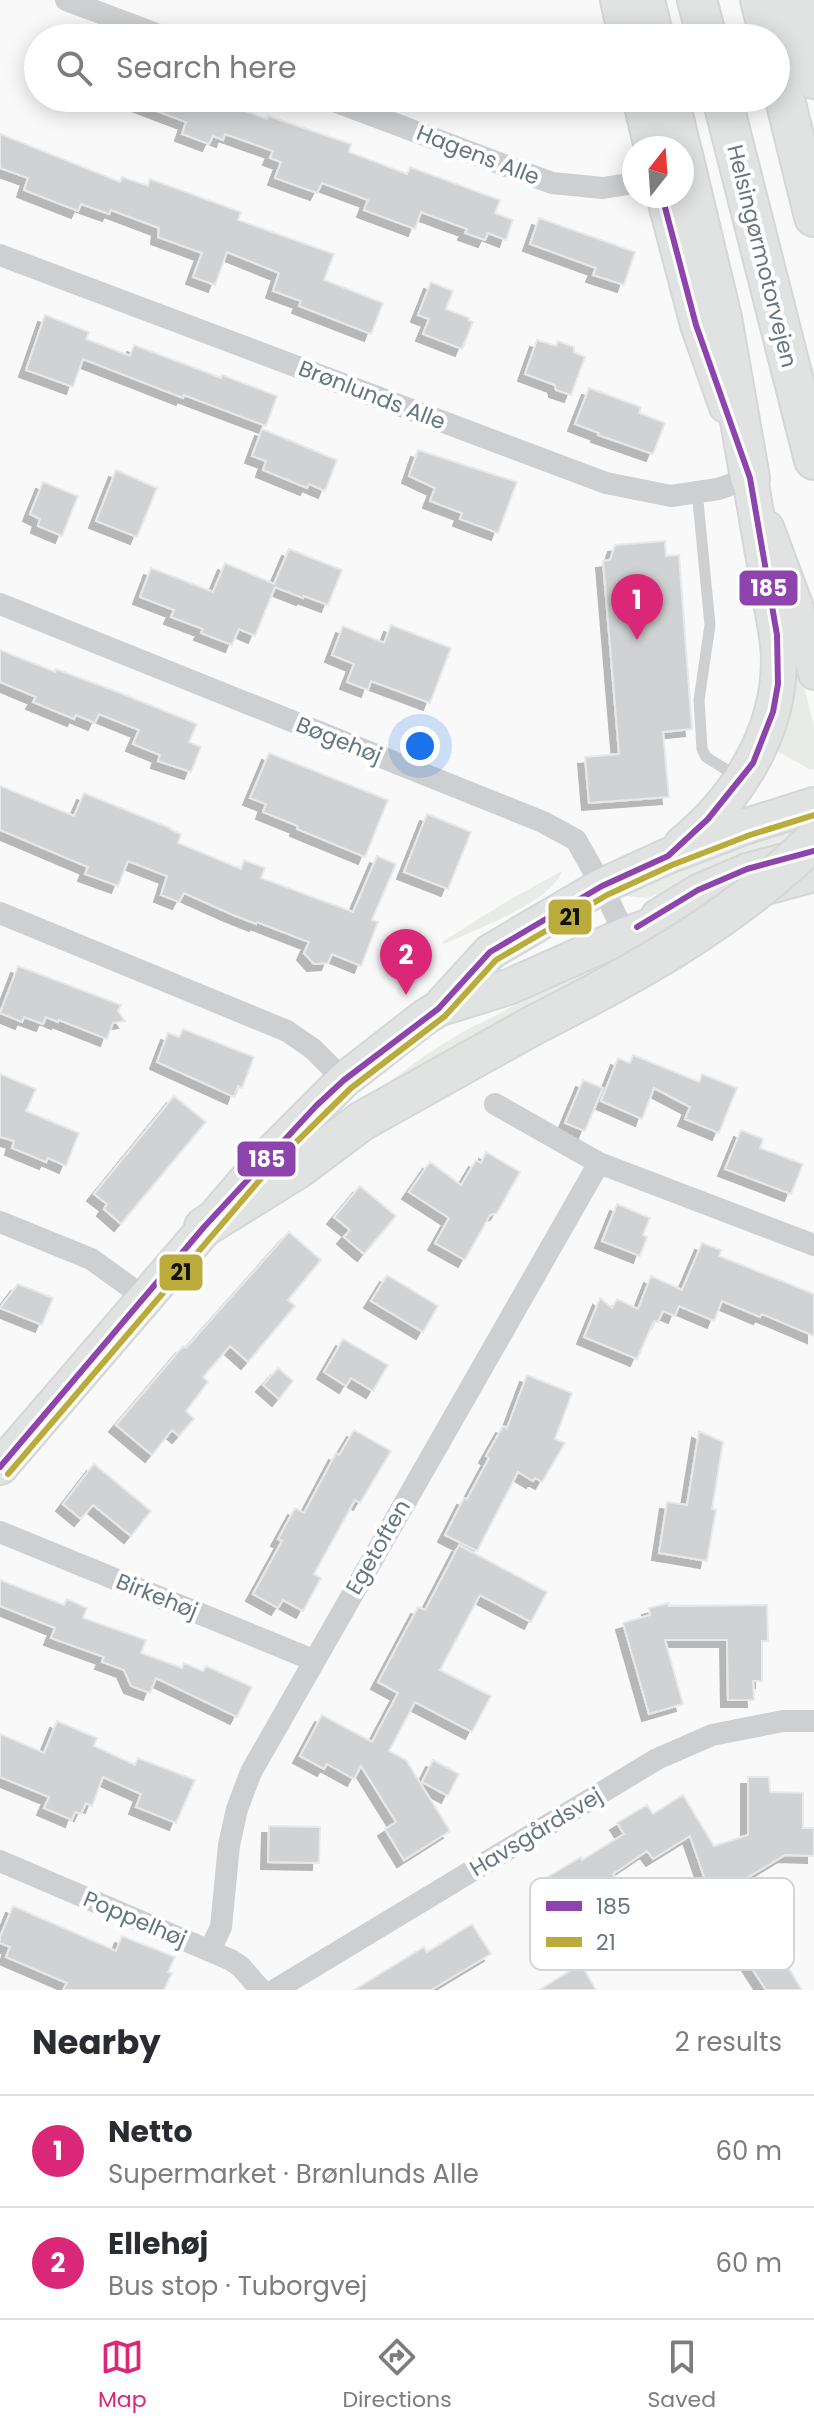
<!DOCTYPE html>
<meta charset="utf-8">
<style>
:root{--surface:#fff;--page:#f2f2f3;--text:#2b2b33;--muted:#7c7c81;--line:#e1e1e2;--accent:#db2777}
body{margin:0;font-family:Poppins,sans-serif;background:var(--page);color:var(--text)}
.compass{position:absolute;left:622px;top:136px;width:72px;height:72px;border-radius:50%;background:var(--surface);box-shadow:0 4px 20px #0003;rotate:17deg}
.you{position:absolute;left:420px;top:746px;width:28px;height:28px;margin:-20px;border:6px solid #fff;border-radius:50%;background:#1a73e8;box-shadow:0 0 0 12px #1a73e833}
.badge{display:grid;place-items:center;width:52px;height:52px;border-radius:50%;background:var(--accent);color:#fff;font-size:26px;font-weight:700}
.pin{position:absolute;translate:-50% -66px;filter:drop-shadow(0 2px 4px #0008)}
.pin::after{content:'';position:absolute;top:42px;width:28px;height:24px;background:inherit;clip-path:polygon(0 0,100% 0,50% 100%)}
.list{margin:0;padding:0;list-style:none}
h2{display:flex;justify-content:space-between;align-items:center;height:104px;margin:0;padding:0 32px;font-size:34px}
h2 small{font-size:26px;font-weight:400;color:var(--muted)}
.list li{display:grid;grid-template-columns:52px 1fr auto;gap:24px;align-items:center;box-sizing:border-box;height:112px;padding:0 32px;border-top:2px solid var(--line)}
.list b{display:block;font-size:30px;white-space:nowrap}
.list p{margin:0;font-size:26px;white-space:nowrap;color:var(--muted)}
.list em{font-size:26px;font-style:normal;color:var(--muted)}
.icon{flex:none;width:44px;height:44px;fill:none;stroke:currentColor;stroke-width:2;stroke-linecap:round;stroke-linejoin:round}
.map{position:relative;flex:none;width:814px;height:1990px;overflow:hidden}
.search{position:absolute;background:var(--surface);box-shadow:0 4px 20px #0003;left:24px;right:24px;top:24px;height:88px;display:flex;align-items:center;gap:20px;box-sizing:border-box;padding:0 28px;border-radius:44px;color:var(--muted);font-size:30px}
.sheet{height:328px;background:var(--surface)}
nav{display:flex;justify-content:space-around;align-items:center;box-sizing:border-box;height:112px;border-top:2px solid var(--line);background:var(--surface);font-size:22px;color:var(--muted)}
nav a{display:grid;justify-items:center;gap:4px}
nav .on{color:var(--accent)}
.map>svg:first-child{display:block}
.green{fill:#e8ebe6}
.building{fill:#d0d2d3;stroke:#e8e8e8;stroke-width:2;filter:url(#shadow)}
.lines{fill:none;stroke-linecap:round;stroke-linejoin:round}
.secondary-casing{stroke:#d5d6d7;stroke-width:34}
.primary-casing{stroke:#d5d6d7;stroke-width:38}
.highway-casing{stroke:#d5d6d6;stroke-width:42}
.lane{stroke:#cecfd0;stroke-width:11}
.street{stroke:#cecfd0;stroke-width:22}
.secondary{stroke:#e1e2e2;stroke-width:30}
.primary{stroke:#e1e2e2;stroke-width:34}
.highway{stroke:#e1e2e2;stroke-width:38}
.highway-bridge-casing{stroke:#d5d6d6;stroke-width:42;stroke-linecap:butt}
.highway-bridge{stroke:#e1e2e2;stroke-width:38}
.bus-1-casing{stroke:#fff;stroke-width:12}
.bus-2-casing{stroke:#fff;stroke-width:12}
.bus-1{stroke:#8e44ad;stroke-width:6}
.bus-2{stroke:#baab3b;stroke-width:6}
.labels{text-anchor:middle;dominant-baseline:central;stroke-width:8;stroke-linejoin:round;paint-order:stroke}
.street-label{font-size:22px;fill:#657683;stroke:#fff}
.key{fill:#fff;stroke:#d1d6da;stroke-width:2}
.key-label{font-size:22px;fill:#657683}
.line-badge{stroke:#fff;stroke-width:3}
.badge-label{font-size:22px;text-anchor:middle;font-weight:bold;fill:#fff}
.pale-badge-label{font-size:22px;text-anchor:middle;font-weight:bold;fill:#111}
</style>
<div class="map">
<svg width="814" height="1990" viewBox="0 0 814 1990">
<defs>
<filter id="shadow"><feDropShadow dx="-7" dy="7" stdDeviation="0" flood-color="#0004"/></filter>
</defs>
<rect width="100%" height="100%" fill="#f9f9f9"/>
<!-- green -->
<path class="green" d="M796,670L801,673L814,727V769L811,770L775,750Z
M798,826L804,845L742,863L647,898L627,896L630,892L716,854Z
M562,871C552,902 474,930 444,944L442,942L509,900Z
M666,934L337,1121L424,1056L464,1031L495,1016L572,973Z"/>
<!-- building -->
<path class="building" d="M128,98H211L267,119L268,116L351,144L349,152L407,174L410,167L500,200L495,213L513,220L506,240L488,233L485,240L465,233L467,229L421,212L415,229L364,210L368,200L322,183L317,193L275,178L281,162L270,158L273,151L225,134L223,140L213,136L209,144L182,134L186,122L128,100Z
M0,134L120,182L122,177L148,186L150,179L241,212L238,220L334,254L324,280L383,303L371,334L299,306L301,301L273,291L279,273L227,252L215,285L193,277L202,253L158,237L159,228L111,210L109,214L81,204L78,211L24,190L28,178L0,168Z
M539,218L635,252L624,285L593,275L596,268L530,244Z
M431,282L453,291L446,309L469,318L468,320L473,322L462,349L423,334L429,319L418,315Z
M45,315L89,332L86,339L130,356L134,345L221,378L222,375L277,396L266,426L184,395L183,398L83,359L73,387L26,370Z
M537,340L556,346L558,341L574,347V352L585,357L571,395L556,390L555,385L525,374Z
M589,388L641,407L639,413L665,423L653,454L598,435L599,433L575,424Z
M262,429L337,460L325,491L309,484L307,488L263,470L266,461L252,456Z
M418,450L517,482L498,533L460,519L462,513L430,501L435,488L409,476Z
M116,470L157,488L137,537L96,521Z
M43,482L78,496L62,536L38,526L40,519L30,514Z
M665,541L666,556L679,555L692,729L663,732L669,797L589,803L585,757L619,754L603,561L610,560L615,545Z
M289,549L342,570L328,605L304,596L303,598L275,587L255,636L239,629L232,645L201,633L203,629L171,617L174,610L140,597L151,568L213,592L225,563L274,584Z
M391,625L451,648L430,703L371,681L368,690L347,682L354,664L332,655L343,626L384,643Z
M0,650L55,672L56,669L120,693L197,724L189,742L201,747L191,772L158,761L160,755L133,744L139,730L99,714L95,723L76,715L74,719L33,702L36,697L0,682Z
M269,753L388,800L365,857L297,829L298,826L263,812L266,804L250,798Z
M0,786L74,816L84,793L170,828V829L181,834L178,843L241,869L244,860L265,868L261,878L353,912L377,856L396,864L372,920L378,922L361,966L332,954L328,963L314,964L304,953L309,942L257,922L256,924L231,914L184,893L179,902L161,895L167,876L128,861L118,886L85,874L88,867L0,830Z
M427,814L471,832L448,889L404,872Z
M18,966L121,1005L118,1011L125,1021L113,1023L107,1039L59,1020L58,1022L46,1017L43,1024L24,1017L22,1022L0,1013Z
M183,1029L254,1057L242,1088L238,1086L234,1097L157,1062L168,1033L179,1037Z
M633,1055L699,1082L702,1074L737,1088L719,1133L685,1119L690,1107L654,1088L642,1119L601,1101L618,1058L630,1063Z
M0,1074L36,1089L26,1111L79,1133L66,1166L48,1158L46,1162L12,1148L14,1141L0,1137Z
M583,1080L603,1088L585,1131L565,1123Z
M174,1096L206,1122L121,1224L104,1209L107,1204L94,1194Z
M741,1130L763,1139L760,1148L803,1164L791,1194L725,1169Z
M486,1152L520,1172L497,1213L490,1215L465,1260L435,1243L449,1218L409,1192L430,1162L461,1185L476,1160L481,1163Z
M360,1186L396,1216L364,1254L344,1237L350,1230L334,1217Z
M617,1204L650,1218L643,1235L647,1237L640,1256L602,1241Z
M289,1232L321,1260L288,1300L295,1306L248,1362L230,1346L203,1377L208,1382L186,1411L194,1419L179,1436L172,1430L152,1455L116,1425L183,1346L186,1348Z
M702,1243L721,1250L719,1256L814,1294V1336L762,1314L760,1317L722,1301L714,1321L679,1306L675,1316L663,1311L658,1322L654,1321L637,1359L584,1337L600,1298L612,1308L617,1299L638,1309L651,1276L682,1290Z
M387,1275L438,1306L423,1332L371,1301Z
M18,1284L53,1298L42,1325L0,1308Z
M343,1339L388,1365L373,1391L351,1378L346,1386L324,1372Z
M278,1368L293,1381L279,1399L263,1385Z
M527,1375L572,1393L555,1439L565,1443L542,1482L535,1478L533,1481L518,1472L477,1551L445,1535L464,1498L467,1499L489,1458L486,1456L503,1426L507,1428Z
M354,1430L391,1451L360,1503L355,1500L314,1574L321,1578L303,1611L283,1600L278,1608L253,1594L282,1541L278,1539L295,1508L304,1513L336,1453L339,1455Z
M699,1431L723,1442L712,1509L716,1510L707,1561L659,1553L667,1502L687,1505Z
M94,1464L151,1511L131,1536L93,1505L81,1519L63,1504Z
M459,1545L547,1592L531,1622L480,1595L440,1670L491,1696L472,1732L415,1702L389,1751L406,1760L450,1831L404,1860L385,1829L396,1822L361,1766L354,1779L327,1764L324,1769L300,1756L322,1715L372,1742L398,1693L378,1682L418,1607L425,1610Z
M0,1580L64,1605L67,1599L87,1608L83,1618L146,1640L141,1653L182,1668L184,1663L203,1671L206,1666L252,1687L237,1717L156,1678L150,1693L131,1686L124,1670L102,1662L104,1657L51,1638L55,1628L0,1606Z
M669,1603V1606L767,1605L768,1641H762V1681H753L754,1700H728L727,1640H665L683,1704L649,1714L623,1623L650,1615L649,1608Z
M57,1721L97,1738L94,1746L135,1765L138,1758L195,1780L176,1823L136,1807L141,1794L103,1777L92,1806L86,1803L81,1814L75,1812L72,1820L44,1808L49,1797L0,1777V1734L44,1753Z
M433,1760L459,1774L448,1796L422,1782Z
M748,1777H769L770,1792L803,1793V1828H814V1856L785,1855L745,1879L784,1942L776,1947L802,1990H766L738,1947L734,1950L731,1944L718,1952L692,1910L711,1897L690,1836L653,1859L647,1851L613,1874L620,1885L571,1915L546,1878L581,1857L582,1860L624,1834L617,1823L647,1805L653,1814L683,1795L714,1846L748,1835Z
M269,1826L320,1827L319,1863L268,1862Z
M13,1906L116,1951L122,1936L175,1957L168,1972L172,1973L164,1990H63L67,1983L6,1957L10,1947L0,1943V1937Z
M472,1924L491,1954L431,1990H354L424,1947L427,1952Z
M581,1964L596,1990H539Z"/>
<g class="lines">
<!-- secondary casing -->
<g class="secondary-casing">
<path id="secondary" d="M616,0L624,38
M638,98L650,148
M662,196L696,325L725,407
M768,527L797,605L814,674
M657,915L698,890L747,869L792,857"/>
</g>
<!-- primary casing -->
<g class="primary-casing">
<path id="primary" d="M682,844C737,799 779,734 779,660C779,638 773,616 770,594C763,555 757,517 750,478
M438,1009L490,952L602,886L668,856L747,826L814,805
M0,1467L263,1161L344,1080L425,1017L438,1009L511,986L625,935L751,891L814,874"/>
</g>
<!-- highway casing -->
<g class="highway-casing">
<path id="highway" d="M645,0L654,38
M697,0L707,38
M760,0L770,38
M794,0L814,79
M776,63L814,217
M669,98L681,148
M722,98L814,460
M682,151L722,318L750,478
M204,1227L299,1168L362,1121L532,1026"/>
</g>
<!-- lane -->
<path class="lane" d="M697,491L710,625L699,700L702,749L706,757L738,777"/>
<!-- street -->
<path class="street" d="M66,0L167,38
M326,98L552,183L603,188L634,183
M0,255L606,483L671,496L718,489L750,478
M0,604L543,822L576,840L602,886L625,935
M0,913L287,1031L313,1049L344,1080
M495,1104L599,1163L814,1245
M0,1222L91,1259L144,1297
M0,1532L313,1660
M0,1861L231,1960L241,1967L261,1990
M210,1950L221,1927L229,1845L237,1809L251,1772L599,1163
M275,1990L657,1759L712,1735L783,1721H814"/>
<!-- secondary -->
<use href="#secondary" class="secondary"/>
<!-- primary -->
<use href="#primary" class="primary"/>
<!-- highway -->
<use href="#highway" class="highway"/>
<!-- highway-bridge casing -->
<g class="highway-bridge-casing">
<path id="highway-bridge" d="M532,1026C633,975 733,920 814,840"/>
</g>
<!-- highway-bridge -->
<use href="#highway-bridge" class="highway-bridge"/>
<!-- bus-1 casing -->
<g class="bus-1-casing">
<path id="bus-1" d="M637,927L698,890L747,869L814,851
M0,1467L204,1227L316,1106L344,1080L438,1009L490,952L602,886L668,856L708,819L753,763L773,712L778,684L777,635L750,478L696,325L662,196"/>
</g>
<!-- bus-2 casing -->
<g class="bus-2-casing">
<path id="bus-2" d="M8,1474L270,1168L351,1088L445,1016L496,960L607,895L672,865L750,835L814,815"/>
</g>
<!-- bus-1 -->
<use href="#bus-1" class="bus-1"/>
<!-- bus-2 -->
<use href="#bus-2" class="bus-2"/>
</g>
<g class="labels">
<!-- street labels -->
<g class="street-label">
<text transform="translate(478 155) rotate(21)">Hagens Alle</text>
<text transform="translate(762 256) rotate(76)">Helsingørmotorvejen</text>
<text transform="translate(372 395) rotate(21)">Brønlunds Alle</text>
<text transform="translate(339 740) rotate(22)">Bøgehøj</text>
<text transform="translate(378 1547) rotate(-60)">Egetoften</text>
<text transform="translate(157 1596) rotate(22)">Birkehøj</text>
<text transform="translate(536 1832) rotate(-31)">Havsgårdsvej</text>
<text transform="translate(135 1919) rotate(23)">Poppelhøj</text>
</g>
</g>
<!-- legend -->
<rect x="530" y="1878" width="264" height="92" rx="12" class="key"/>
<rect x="546" y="1901" width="36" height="10" fill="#8e44ad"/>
<rect x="546" y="1937" width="36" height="10" fill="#baab3b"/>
<g class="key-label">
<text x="596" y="1914">185</text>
<text x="596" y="1950">21</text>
</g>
<g class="line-badge">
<rect x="738" y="569" width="61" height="38" rx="8" fill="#8e44ad"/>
<rect x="547" y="898" width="46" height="38" rx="8" fill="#baab3b"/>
<rect x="236" y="1140" width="61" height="38" rx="8" fill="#8e44ad"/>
<rect x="158" y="1253" width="46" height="39" rx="8" fill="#baab3b"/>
</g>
<g class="badge-label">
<text x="769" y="596">185</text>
<text x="267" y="1167">185</text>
</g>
<g class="pale-badge-label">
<text x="570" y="925">21</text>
<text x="181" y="1280">21</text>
</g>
</svg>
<svg class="compass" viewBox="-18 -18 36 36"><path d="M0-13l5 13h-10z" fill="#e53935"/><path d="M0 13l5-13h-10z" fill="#7c7c81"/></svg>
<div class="you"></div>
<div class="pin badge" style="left:637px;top:640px">1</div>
<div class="pin badge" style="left:406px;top:995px">2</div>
<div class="search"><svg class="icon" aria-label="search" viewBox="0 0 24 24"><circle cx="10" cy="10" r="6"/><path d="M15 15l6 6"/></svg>Search here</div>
</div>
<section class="sheet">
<h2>Nearby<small>2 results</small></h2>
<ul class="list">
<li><span class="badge">1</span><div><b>Netto</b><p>Supermarket · Brønlunds Alle</p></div><em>60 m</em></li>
<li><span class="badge">2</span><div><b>Ellehøj</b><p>Bus stop · Tuborgvej</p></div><em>60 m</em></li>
</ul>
</section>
<nav>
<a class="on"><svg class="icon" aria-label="map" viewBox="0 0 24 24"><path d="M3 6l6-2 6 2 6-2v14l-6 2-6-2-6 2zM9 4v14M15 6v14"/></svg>Map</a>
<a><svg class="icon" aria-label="directions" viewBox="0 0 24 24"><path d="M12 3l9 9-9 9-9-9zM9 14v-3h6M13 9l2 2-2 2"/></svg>Directions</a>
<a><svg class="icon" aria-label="saved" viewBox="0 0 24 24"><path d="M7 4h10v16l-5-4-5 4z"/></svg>Saved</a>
</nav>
